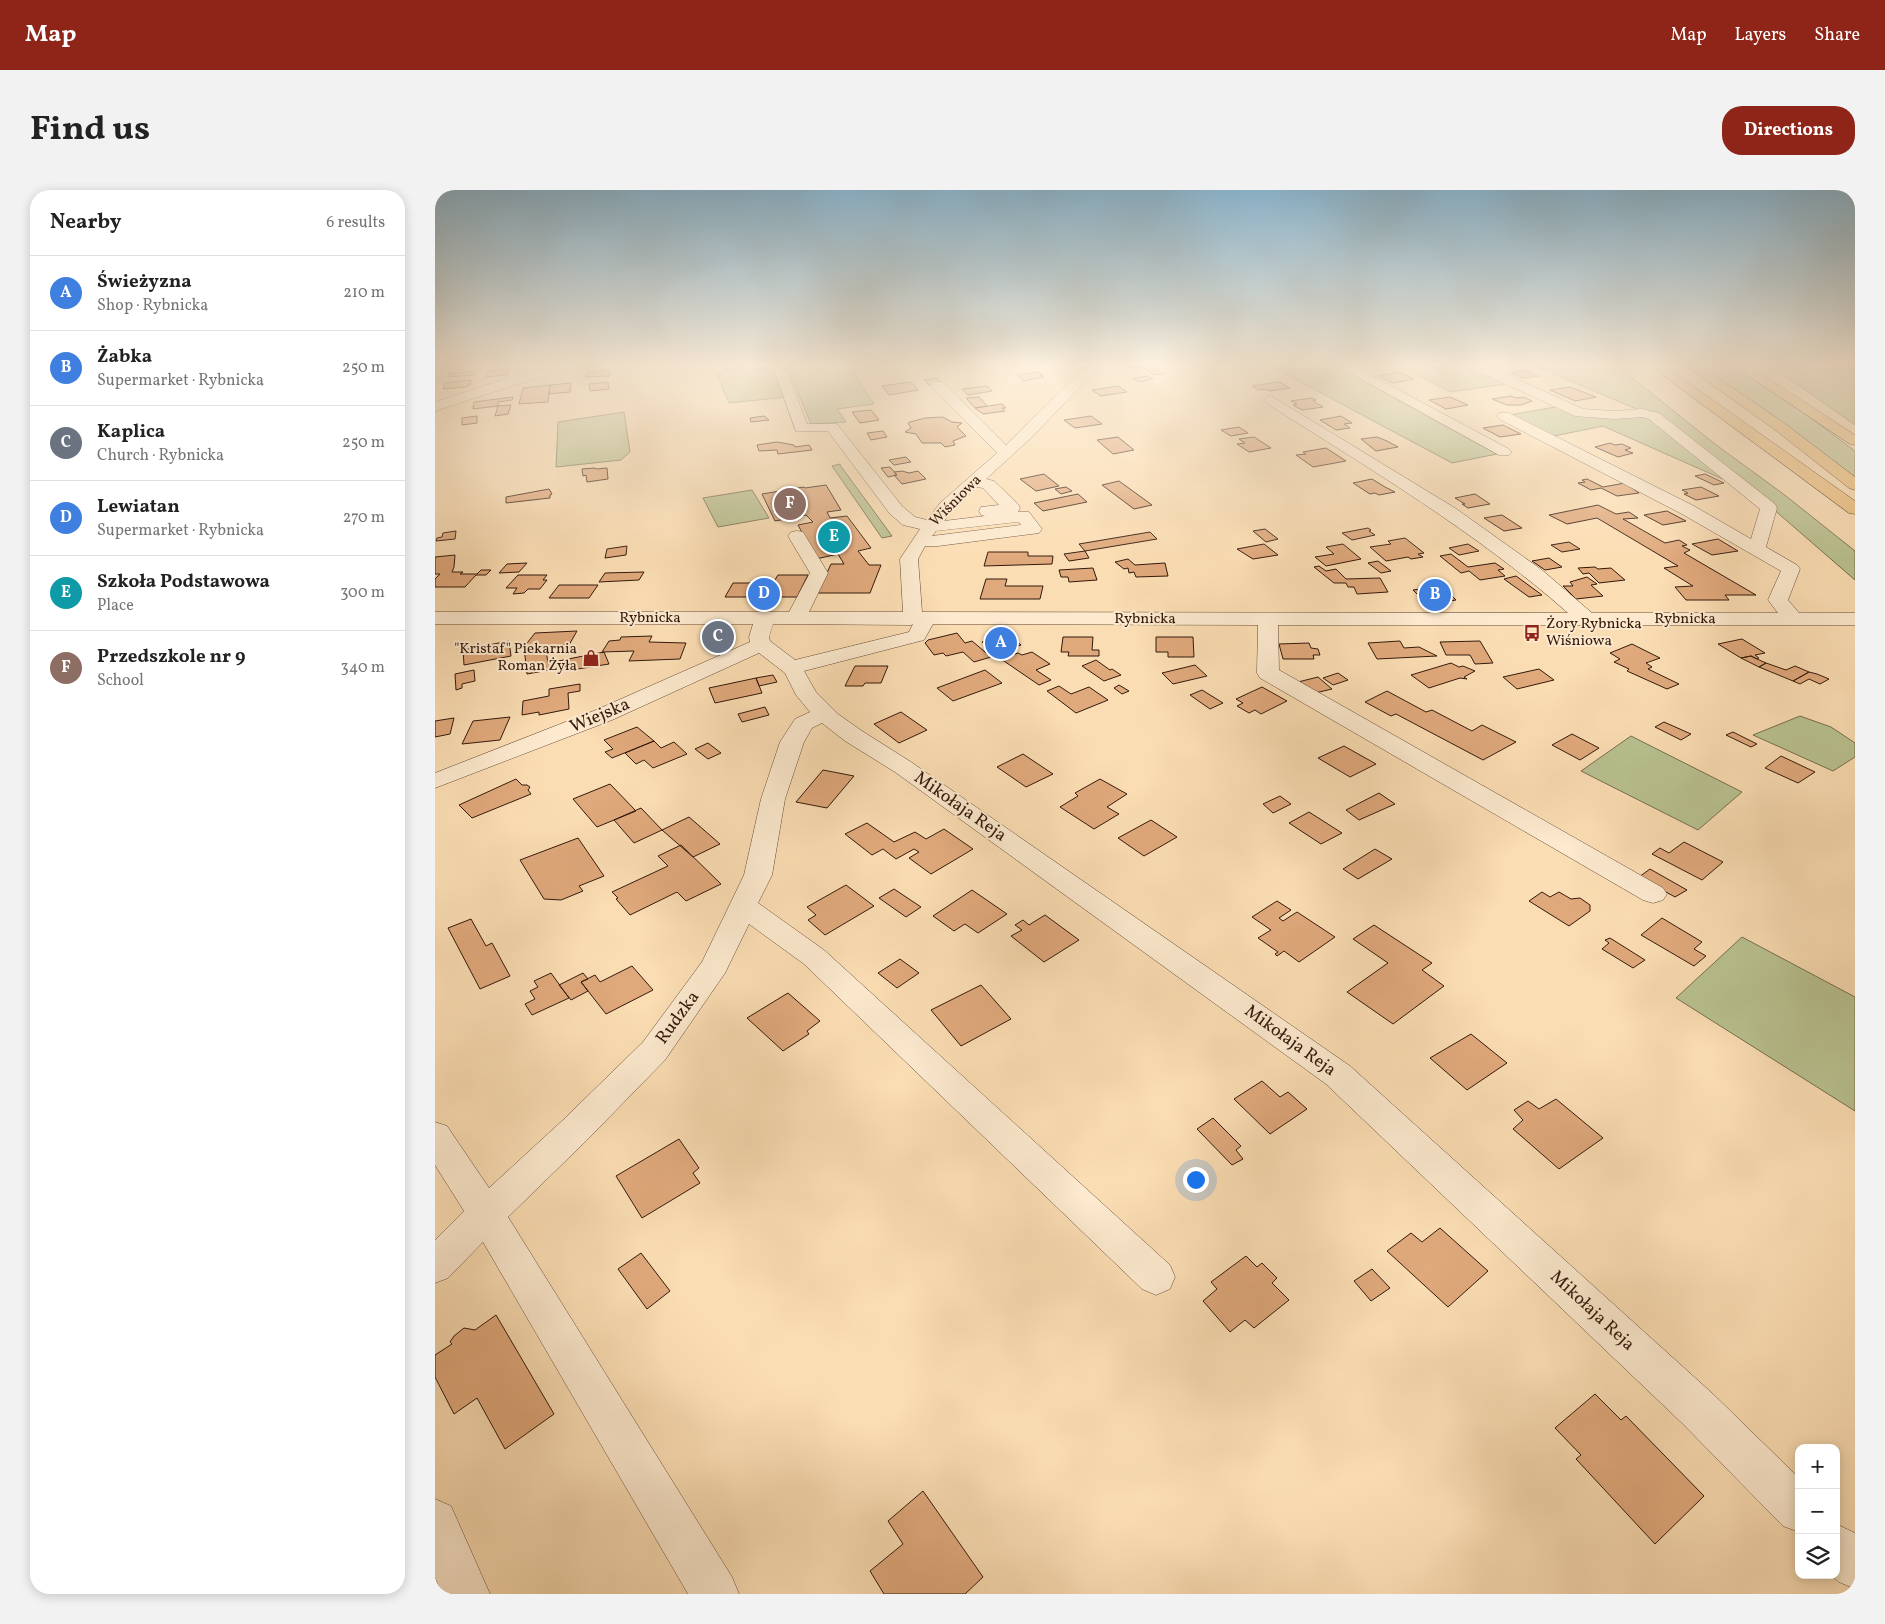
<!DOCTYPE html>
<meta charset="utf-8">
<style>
:root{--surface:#fff;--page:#f2f2f2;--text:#222;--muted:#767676;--line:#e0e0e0;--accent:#8f2418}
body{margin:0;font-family:Vollkorn,serif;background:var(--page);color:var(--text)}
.controls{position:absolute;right:15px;bottom:15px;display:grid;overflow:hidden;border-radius:10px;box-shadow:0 2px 12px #0003}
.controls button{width:45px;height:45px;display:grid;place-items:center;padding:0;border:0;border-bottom:1px solid var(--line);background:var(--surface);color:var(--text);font:25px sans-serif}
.you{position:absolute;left:760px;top:989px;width:18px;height:18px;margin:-12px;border:4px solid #fff;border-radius:50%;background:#1a73e8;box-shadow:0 0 0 8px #1a73e833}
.badge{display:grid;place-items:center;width:32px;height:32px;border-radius:50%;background:var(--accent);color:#fff;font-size:16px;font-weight:700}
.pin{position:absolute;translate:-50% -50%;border:2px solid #fff;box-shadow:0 1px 5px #0006}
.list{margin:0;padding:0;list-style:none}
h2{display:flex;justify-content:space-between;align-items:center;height:65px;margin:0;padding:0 20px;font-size:21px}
h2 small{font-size:16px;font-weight:400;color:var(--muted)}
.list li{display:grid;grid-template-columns:32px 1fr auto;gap:15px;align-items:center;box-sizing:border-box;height:75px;padding:0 20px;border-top:1px solid var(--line)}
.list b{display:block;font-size:19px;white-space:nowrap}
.list p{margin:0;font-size:16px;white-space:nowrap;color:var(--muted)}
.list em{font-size:16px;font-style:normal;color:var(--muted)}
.icon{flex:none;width:28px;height:28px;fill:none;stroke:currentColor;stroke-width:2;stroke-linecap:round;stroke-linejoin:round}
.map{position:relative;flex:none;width:1420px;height:1404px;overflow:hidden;border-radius:20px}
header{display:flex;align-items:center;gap:30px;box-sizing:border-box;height:70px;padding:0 25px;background:var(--accent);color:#fff}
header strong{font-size:24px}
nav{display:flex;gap:28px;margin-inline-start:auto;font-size:18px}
.intro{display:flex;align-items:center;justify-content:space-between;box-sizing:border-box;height:120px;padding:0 30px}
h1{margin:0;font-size:35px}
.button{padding:12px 22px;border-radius:20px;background:var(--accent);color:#fff;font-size:18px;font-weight:700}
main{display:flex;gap:30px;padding:0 30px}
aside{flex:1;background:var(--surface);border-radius:20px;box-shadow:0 2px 12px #0003}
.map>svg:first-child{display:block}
.green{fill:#b9c291;stroke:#766e4e}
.building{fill:#e0a97c;stroke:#33190c}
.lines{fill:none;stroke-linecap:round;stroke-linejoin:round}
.minor-casing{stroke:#654a36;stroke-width:1}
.highway-casing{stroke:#33190c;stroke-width:1}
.minor{fill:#fce9ce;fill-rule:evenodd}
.highway{fill:#eebe7a;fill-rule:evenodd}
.labels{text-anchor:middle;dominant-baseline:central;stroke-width:4;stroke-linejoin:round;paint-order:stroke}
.far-street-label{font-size:15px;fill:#33190c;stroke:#fce9ce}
.far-poi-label{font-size:15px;fill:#33190c;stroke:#fce9ce;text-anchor:start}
.street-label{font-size:18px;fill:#33190c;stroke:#fce9ce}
</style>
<header>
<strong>Map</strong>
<nav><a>Map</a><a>Layers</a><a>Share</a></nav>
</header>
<div class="intro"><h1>Find us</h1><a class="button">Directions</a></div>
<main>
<aside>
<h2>Nearby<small>6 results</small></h2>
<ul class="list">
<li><span class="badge" style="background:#3f7fe0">A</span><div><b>Świeżyzna</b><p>Shop · Rybnicka</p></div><em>210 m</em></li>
<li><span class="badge" style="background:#3f7fe0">B</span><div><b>Żabka</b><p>Supermarket · Rybnicka</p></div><em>250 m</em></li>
<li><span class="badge" style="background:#6b7280">C</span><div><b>Kaplica</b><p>Church · Rybnicka</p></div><em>250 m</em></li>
<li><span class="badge" style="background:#3f7fe0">D</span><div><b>Lewiatan</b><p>Supermarket · Rybnicka</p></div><em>270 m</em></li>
<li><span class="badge" style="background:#0f9aa8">E</span><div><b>Szkoła Podstawowa</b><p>Place</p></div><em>300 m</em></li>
<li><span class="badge" style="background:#8d6e63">F</span><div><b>Przedszkole nr 9</b><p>School</p></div><em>340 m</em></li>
</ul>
</aside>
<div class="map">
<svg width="1420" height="1404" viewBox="0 0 1420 1404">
<rect width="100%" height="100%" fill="#fbddb3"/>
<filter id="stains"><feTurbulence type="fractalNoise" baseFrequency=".004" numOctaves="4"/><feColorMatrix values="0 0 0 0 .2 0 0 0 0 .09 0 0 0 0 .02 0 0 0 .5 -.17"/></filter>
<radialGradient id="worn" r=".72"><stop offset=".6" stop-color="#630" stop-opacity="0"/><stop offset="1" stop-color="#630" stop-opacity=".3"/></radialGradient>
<!-- green -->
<path class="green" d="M351,174H416L426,195L439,214L402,219L411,232L376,234Z
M832,174H898L1062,264L1017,273Z
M959,174H1033L1070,194L1016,202Z
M1095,174H1180L1280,254L1351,306L1420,361V390L1269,259L1204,220Z
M1262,174H1292L1365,220L1420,261V287L1332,221Z
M1334,174H1420V235L1345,182Z
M338,177L352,207L294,213L281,183Z
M1120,217L1208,225L1217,228L1301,295L1168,236L1114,247L1074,225Z
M189,222L195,262L186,270L121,277L123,232Z
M405,274V275L457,346L447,348L397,276Z
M317,300L334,328L283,337L268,308Z
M1365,526L1396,537L1420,553V567L1398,581L1318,545Z
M1196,546L1307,602L1263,640L1146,581Z
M1307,747L1420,807V921L1241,808Z"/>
<!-- building -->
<path class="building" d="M289,174H308L309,178L290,180Z
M688,174H714L730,184L719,185L707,177H693Z
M74,179L72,185L51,187L53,181Z
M175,180V186L150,187L154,182Z
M1091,180L1104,186L1089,188L1076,183Z
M40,181L39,185L13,187L14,184Z
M604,182L608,185H604L609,187L588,191L582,185Z
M964,182L979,189L958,193L943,186Z
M713,186L718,189L704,192L698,188Z
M502,188L507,193L494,195L489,190Z
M36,190L35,195L31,197L8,199L10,193Z
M173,192L174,199L155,201L154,194Z
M476,192L483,200L454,205L447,196Z
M844,192L855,198L834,201L831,199L823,200L817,196Z
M136,193L135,202L114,204L115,195Z
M115,195L113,212L84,214L88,198Z
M552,196L557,201L533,205L527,199Z
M683,196L692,202L666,206L657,200Z
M1135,197L1161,207L1140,211L1115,200Z
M1076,206L1081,208L1089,207L1097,211L1086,215H1072L1057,209Z
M78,207L77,210L63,212V216L38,219L39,212Z
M544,207L552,216L540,218L531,208Z
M1015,207L1033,215L1011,219L994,210Z
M876,208L881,210L878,211L888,217L867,220L858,215L862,214L856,211Z
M567,214L571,218H567L570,221L548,224L540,218Z
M76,215L73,224L60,226L63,216Z
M436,220L444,230L425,233L417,222Z
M42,226V233L27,235V228Z
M329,226L334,230L316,232L315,228Z
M656,226L667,234L640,238L629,230Z
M906,226L917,233L909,234L915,238L901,240L885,230Z
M508,227L517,232L527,233L522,237L531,246L518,251L520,255L510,257L506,253H487L481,244L470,242L476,238L473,233L475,232L490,228Z
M1068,235L1086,244L1065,247L1048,238Z
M804,237L813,243L796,246L786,240Z
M448,241L452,247L436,250L432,243Z
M683,247L699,260L678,264L662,250Z
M819,247L836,258L814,262L802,254L810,253L804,249Z
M942,247L952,251L963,257L941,261L926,249Z
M342,252L359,255L360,257L374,255L377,260L343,264L342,260L324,261L322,255Z
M1175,253L1180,255L1187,254L1196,258L1190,260L1198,263L1183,267L1160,257Z
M891,258L911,271L878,277L861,265L871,264L868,262Z
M471,267L476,272L459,275L454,270Z
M455,277L462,285L453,287L446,278Z
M160,278L161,279L172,278L173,289L152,292L151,285L148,286L147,279Z
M467,281L474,283L483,281L491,289L467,294L459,285H462L459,282Z
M609,284L624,296L601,301L585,289Z
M1270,284L1289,293L1279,295L1260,286Z
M937,289L950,297L960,302L944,305L940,303L935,304L918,293Z
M1152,289L1168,297L1190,293L1204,303L1182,306L1166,298L1156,300L1143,293L1150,292L1147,290Z
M684,291L717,315L699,319L667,295Z
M391,295L406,320L392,322L395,328L412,326L436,358L423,361L434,375H446L435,403H383L396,374H409L403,364L381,369L363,335L378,332L371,325L340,331L327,304L369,297L370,298Z
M631,297L637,301L626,304L620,299Z
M1266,297L1284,306L1261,310L1249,304L1253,303L1247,300Z
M114,299L117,304L115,305V308L71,313V307Z
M643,304L652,312L608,321L599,313Z
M1040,304L1055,314L1033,318L1027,314H1030L1020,308Z
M1163,315L1181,324L1194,322L1203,328L1188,329L1230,353L1244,350L1252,355L1247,356L1255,360L1249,363L1321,405H1290L1294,410H1251L1240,397L1258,396L1229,378L1243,376L1162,328L1132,334L1114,325Z
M1232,321L1251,331L1228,335L1209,325Z
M1067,325L1087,338L1069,341L1049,328Z
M933,338L936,340L934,341L940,345L917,350L907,343Z
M830,339L843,349L831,352L818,341Z
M21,341L20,349L1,351L2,348L7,347L8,343Z
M715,342L722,349L650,361L654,368L634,371L629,364L650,361L644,354Z
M970,348L989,363L983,364L988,367L976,369L973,367L951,371L935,357L956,354L953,351Z
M1283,349L1303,361L1277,365L1257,354Z
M1134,352L1145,359L1127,362L1116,355Z
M829,354L843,365L818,369L802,359Z
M908,354L926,369L891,376L880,367L899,364L891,357Z
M1033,354L1044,361L1024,365L1014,358Z
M192,356L191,365L170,368L172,359Z
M553,362H593V366H618L617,374L549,376Z
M1016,364L1033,377L1060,373L1069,379L1063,380L1070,386L1045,390L1034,381L1026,383L1005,366Z
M20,365L19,377L17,382H28L25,384H42L46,380H56L51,385H41L30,397H0V389L5,384H0V367Z
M1114,368L1127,377L1110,380L1097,371Z
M693,369L700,375L730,373L733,386L701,387L699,382L694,383L693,378L689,379L680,372Z
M943,371L956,381L946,383L933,373Z
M92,373L84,382L64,383L72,374Z
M884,376L891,381L901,379L911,389L945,388L953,402L922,404L919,397H913L911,393H899L879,377Z
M1160,377L1163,379L1176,378L1190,390L1164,393L1154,383L1148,384L1143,378Z
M658,378L662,390L634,392L633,387H626L624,380Z
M209,382L204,390L164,392L170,383Z
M83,385H112L108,390H112L105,399H93L89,403L78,404L82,398H71Z
M343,385H373L362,407H290L298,393H338Z
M1081,386L1107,405L1094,407L1069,389Z
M1152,387L1162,394L1156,395L1168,406L1141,409L1128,396H1138L1135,392Z
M551,389H572L570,396H608L605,409H545Z
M124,395H163L154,408H114Z
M1007,396L1021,410L992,414L978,400Z
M142,441L134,455H123L120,459L111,460L113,473L169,462L174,474L130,481V477L92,484L89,457L100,443Z
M278,442H294L288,453L275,455L272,452Z
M522,443L530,453L537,451L556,467L539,472L528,462L511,466L508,463L499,465L490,453L493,450Z
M572,444L586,455L561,463L547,452Z
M217,446L214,452L251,453L245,469L194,471L199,461L167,462L174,451L185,450L186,447Z
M628,447H658L657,460H664V466H633L634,462H626Z
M721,447H758L759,467H733V462H721Z
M1307,449L1330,463L1320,465L1324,468L1322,469L1316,466L1306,468L1283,454Z
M74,451L76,466L29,475L28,460Z
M965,451L969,458L984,457L1002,466L942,469L933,453Z
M1045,451L1058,473L1040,474L1035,465H1011L1005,452Z
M874,453L876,458L883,459L885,465H878L879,469H848L844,454Z
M1197,454L1225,468L1211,473L1217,477L1213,479L1244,494L1232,499L1192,481L1194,479L1179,472L1185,469L1175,463Z
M597,462L615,474L601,480L616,490L604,495L566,469L583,463L587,465Z
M1316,466L1322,469L1331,473L1324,477L1306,468Z
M661,470L675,480L677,479L686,485L669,491L647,476Z
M1016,473L1024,477L1028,476L1040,481L1029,487L1032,489L1025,488L994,498L976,485Z
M1331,473L1351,480L1360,476L1374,482L1358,491L1324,477Z
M760,475L772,486L738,494L727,483Z
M420,476H453L446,493H430L428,496H410Z
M1104,479L1119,490L1082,499L1068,487Z
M39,480L40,491L27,494V498L21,500L20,484Z
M550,480L567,493L518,511L502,498Z
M1374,482L1382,484L1394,489L1385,494L1374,489L1365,494L1358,491Z
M903,483L913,490L898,495L888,488Z
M338,485L342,492L324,496L321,488Z
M883,487L897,499L876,504L859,493Z
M321,488L327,503L280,513L274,498Z
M145,494V501L133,503L134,519L104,525V522L87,525L88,511L114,506V499Z
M684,495L694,501L687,504L679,498Z
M624,496L636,504L654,497L673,510L641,523L612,501Z
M827,497L852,511L826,524L820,520L814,523L802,516L808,513L801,509Z
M767,500L788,513L775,519L755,505Z
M952,501L991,522L997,520L1037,541L1047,535L1081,552L1048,570L961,524L956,526L930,512Z
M330,517L334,525L307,532L303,524Z
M466,522L492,540L464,553L439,534Z
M75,527L65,550L27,554L38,531Z
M19,528L15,544L0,547V531Z
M1229,532L1256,544L1246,550L1220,537Z
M202,537L219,551L177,568L170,562L178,559L169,550Z
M1298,542L1322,554L1316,557L1291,545Z
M1137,544L1164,558L1145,570L1117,555Z
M219,551L226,558L239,552L252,564L218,578L209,570L201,574L190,563Z
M273,553L286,563L273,569L260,559Z
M909,556L941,574L915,587L883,568Z
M588,564L618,584L591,597L562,577Z
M1346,566L1380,582L1363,593L1330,578Z
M388,580L419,586L392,618L361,612Z
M81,589L87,595H92L95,597L93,600L96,604L37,628L24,615Z
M665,589L692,604L672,617L684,624L659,639L625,617L643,606L640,603Z
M175,594L201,621L162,637L138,609Z
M944,603L960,614L924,630L911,620Z
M845,606L856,614L838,623L828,614Z
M206,618L227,640L199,653L179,630Z
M874,622L907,643L886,654L854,633Z
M254,627L285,654L258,667L227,640Z
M716,630L742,647L709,666L683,648Z
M432,633L459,652L480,642L491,649L509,639L538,659L496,684L474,668L484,662L479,659L461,669L448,659L437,665L410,644Z
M143,648L169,686L144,696L148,701L126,710L109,709L85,670Z
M1249,652L1288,672L1267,690L1217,664L1225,658L1234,663Z
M246,655L286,694L251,711L242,702L195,725L181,709L183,708L177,702L233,676L223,666Z
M940,659L957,669L923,689L908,679Z
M1215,679L1252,700L1240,707L1204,687Z
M411,695L439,716L390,745L373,730L381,725L372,717Z
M459,699L486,717L471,727L444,708Z
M537,700L572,724L543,743L530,734L519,741L498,726Z
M1107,702L1115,707L1124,702L1136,709L1145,708L1155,715V721L1134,736L1094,711Z
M842,711L856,720L844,728L848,731L862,722L900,747L864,772L849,761L842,766L840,764L843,762L823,748L836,740L817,727Z
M610,725L644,750L609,772L576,746L587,740L580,735L588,730L594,735Z
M1227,728L1267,752L1259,759L1271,766L1259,776L1206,745Z
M36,729L51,756L57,753L75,786L45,799L13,738Z
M939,735L997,773L987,780L1009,796L958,834L912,802L953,773L918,749Z
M1175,748L1210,770L1198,778L1167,759L1174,753L1170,750Z
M465,769L484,783L462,798L443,783Z
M197,776L218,800L171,824L146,792L160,785L165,792Z
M116,783L134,808L97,825L90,814L100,809L95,801L103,797L99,791Z
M148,783L153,789L146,792L153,801L136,810L124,795Z
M546,795L576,829L526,856L496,820Z
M353,803L385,831L372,841L374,844L348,861L312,828Z
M1036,844L1072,873L1032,900L995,868Z
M827,891L845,907L853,902L872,919L835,944L799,909Z
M1121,909L1168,948L1124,979L1078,939L1088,930L1079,920L1093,911L1104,919Z
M778,928L806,956L801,960L808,969L797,975L762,939Z
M244,949L264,978L258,983L265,993L207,1028L181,986Z
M1005,1038L1053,1081L1013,1117L952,1061L976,1043L987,1052Z
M206,1063L235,1101L212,1119L183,1079Z
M811,1066L822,1077L827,1073L842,1088L837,1093L854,1110L819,1138L810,1130L795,1142L768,1111L782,1099L776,1092Z
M937,1079L955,1098L936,1111L919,1091Z
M61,1125L119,1224L70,1259L42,1208L19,1224L0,1187V1165L17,1154L15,1152L19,1146L29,1138L40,1140Z
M1160,1204L1186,1230L1191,1226L1269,1306L1220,1354L1141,1269L1146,1265L1120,1238Z
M488,1301L548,1387L530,1404H449L435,1381L468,1354L453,1331Z"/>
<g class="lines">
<!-- minor casing -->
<g class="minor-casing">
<path id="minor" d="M0,174H12L5,189L0,190Z
M125,174H146L144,177L86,193L0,221V212L76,187Z
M337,174H349L372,234H402L467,316L480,327L492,330L505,313L562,263L498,198L496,195L498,192H508L571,255L653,174H667L595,249L551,289L559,291L583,314L585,318L583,322H594L607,339L604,343L503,356H490L483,369L487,422L1133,423C1041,342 935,279 831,213L829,210L831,207L836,206L1020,318L1107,380L1157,423H1343L1333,410L1346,381L1247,324L1064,229L1062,226L1064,223H1074L1259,316L1316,349L1325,319L1214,229L1207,227L1179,229L1140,226L1034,177L1032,174H1049L1148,219L1179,221L1207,219L1224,223L1340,314L1342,318L1331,357L1362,375L1365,379L1353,410L1364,423H1420V435H843L844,480L1228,698L1232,704L1228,710L1218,713L1208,710L825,488L822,483L823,435L498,434L489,450L369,481L381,502L403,524L427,541L476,572L915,876L1278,1204L1364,1288V1342L1348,1336L1248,1234L891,894L460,582L410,551L387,533L377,538L369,552L350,609L337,685L323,713L389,760L735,1075L740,1087L735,1099L721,1105L707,1099L369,774L314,734L290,783L230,870L152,950L73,1027L297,1387L304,1404H253L48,1052L13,1088L0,1093V1050L29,1021L0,975V932L12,936L54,998L128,930L208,852L267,772L309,685L326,609L345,552L360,529L375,522L361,505L350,483L324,463L177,530L0,598V583L161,520L315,452L314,447L318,434H0V422H354L375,383L353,346L356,342L362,341L368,342L393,383L374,422H468L465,369L485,339L468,335L455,324L393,241H361ZM542,297L548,298L564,315L546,317L544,321L546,325L550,326L509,331L517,321ZM584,332L586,335L497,346L501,341ZM338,434L476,435L478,434L474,442L360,470L335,451L334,447Z
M899,174H915L1074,259L1077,262L1074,265H1064Z
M0,1309L16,1316L55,1404H7L0,1387Z
M1401,1334L1420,1343V1399L1404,1392L1396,1385H1401Z"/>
</g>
<!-- highway casing -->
<g class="highway-casing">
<path id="highway" d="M1213,174H1227L1420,311V324L1414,323Z
M1248,174H1262L1349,233L1420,287V300L1414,298L1339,239Z
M1296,174H1311L1420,245V255L1415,254Z"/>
</g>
<!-- minor -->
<use href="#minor" class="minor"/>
<!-- highway -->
<use href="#highway" class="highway"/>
</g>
<!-- sky -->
<linearGradient id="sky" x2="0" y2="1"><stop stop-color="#8bb7d1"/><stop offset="0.47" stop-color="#fdf0dd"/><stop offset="1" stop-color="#fdf0dd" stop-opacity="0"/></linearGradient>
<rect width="1420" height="371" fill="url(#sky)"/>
<!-- icons -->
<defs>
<g id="bus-bare" transform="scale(1.35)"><path d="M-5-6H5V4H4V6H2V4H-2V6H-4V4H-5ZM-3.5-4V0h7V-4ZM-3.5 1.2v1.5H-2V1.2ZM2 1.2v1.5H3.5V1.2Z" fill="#8f2418" stroke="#fce9ce" stroke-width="2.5" paint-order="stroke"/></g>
<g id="shop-bare" transform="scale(1.35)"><path d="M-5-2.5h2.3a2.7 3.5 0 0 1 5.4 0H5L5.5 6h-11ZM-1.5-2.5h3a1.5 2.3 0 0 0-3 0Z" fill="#8f2418" stroke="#fce9ce" stroke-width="2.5" paint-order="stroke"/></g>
</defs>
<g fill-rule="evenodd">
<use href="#bus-bare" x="1097" y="443"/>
<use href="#shop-bare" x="156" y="468"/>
</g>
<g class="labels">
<!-- far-street labels -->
<g class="far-street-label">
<text transform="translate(521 311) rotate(-45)">Wiśniowa</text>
<text x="215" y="428">Rybnicka</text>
<text x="710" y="429">Rybnicka</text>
<text x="1250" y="429">Rybnicka</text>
</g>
<!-- far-poi labels -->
<g class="far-poi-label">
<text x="1111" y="434">Żory Rybnicka<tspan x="1111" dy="17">Wiśniowa</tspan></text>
<text x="142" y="459" text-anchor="end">"Kristaf" Piekarnia<tspan x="142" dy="17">Roman Żyła</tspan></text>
</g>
<!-- street labels -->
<g class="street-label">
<text transform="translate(165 526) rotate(-23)">Wiejska</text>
<text transform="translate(525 617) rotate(35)">Mikołaja Reja</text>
<text transform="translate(243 828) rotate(-54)">Rudzka</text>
<text transform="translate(855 851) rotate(36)">Mikołaja Reja</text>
<text transform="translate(1157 1121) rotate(43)">Mikołaja Reja</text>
</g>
</g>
<rect width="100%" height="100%" filter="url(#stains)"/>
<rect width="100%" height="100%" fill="url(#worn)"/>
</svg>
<div class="controls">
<button>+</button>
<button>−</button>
<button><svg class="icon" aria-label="layers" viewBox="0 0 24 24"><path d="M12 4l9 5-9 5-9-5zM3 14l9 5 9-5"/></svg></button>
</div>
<div class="you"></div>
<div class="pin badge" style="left:566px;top:453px;background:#3f7fe0">A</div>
<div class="pin badge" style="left:1000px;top:405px;background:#3f7fe0">B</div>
<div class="pin badge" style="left:283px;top:447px;background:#6b7280">C</div>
<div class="pin badge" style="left:329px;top:404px;background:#3f7fe0">D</div>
<div class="pin badge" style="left:399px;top:347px;background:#0f9aa8">E</div>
<div class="pin badge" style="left:355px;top:314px;background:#8d6e63">F</div>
</div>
</main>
